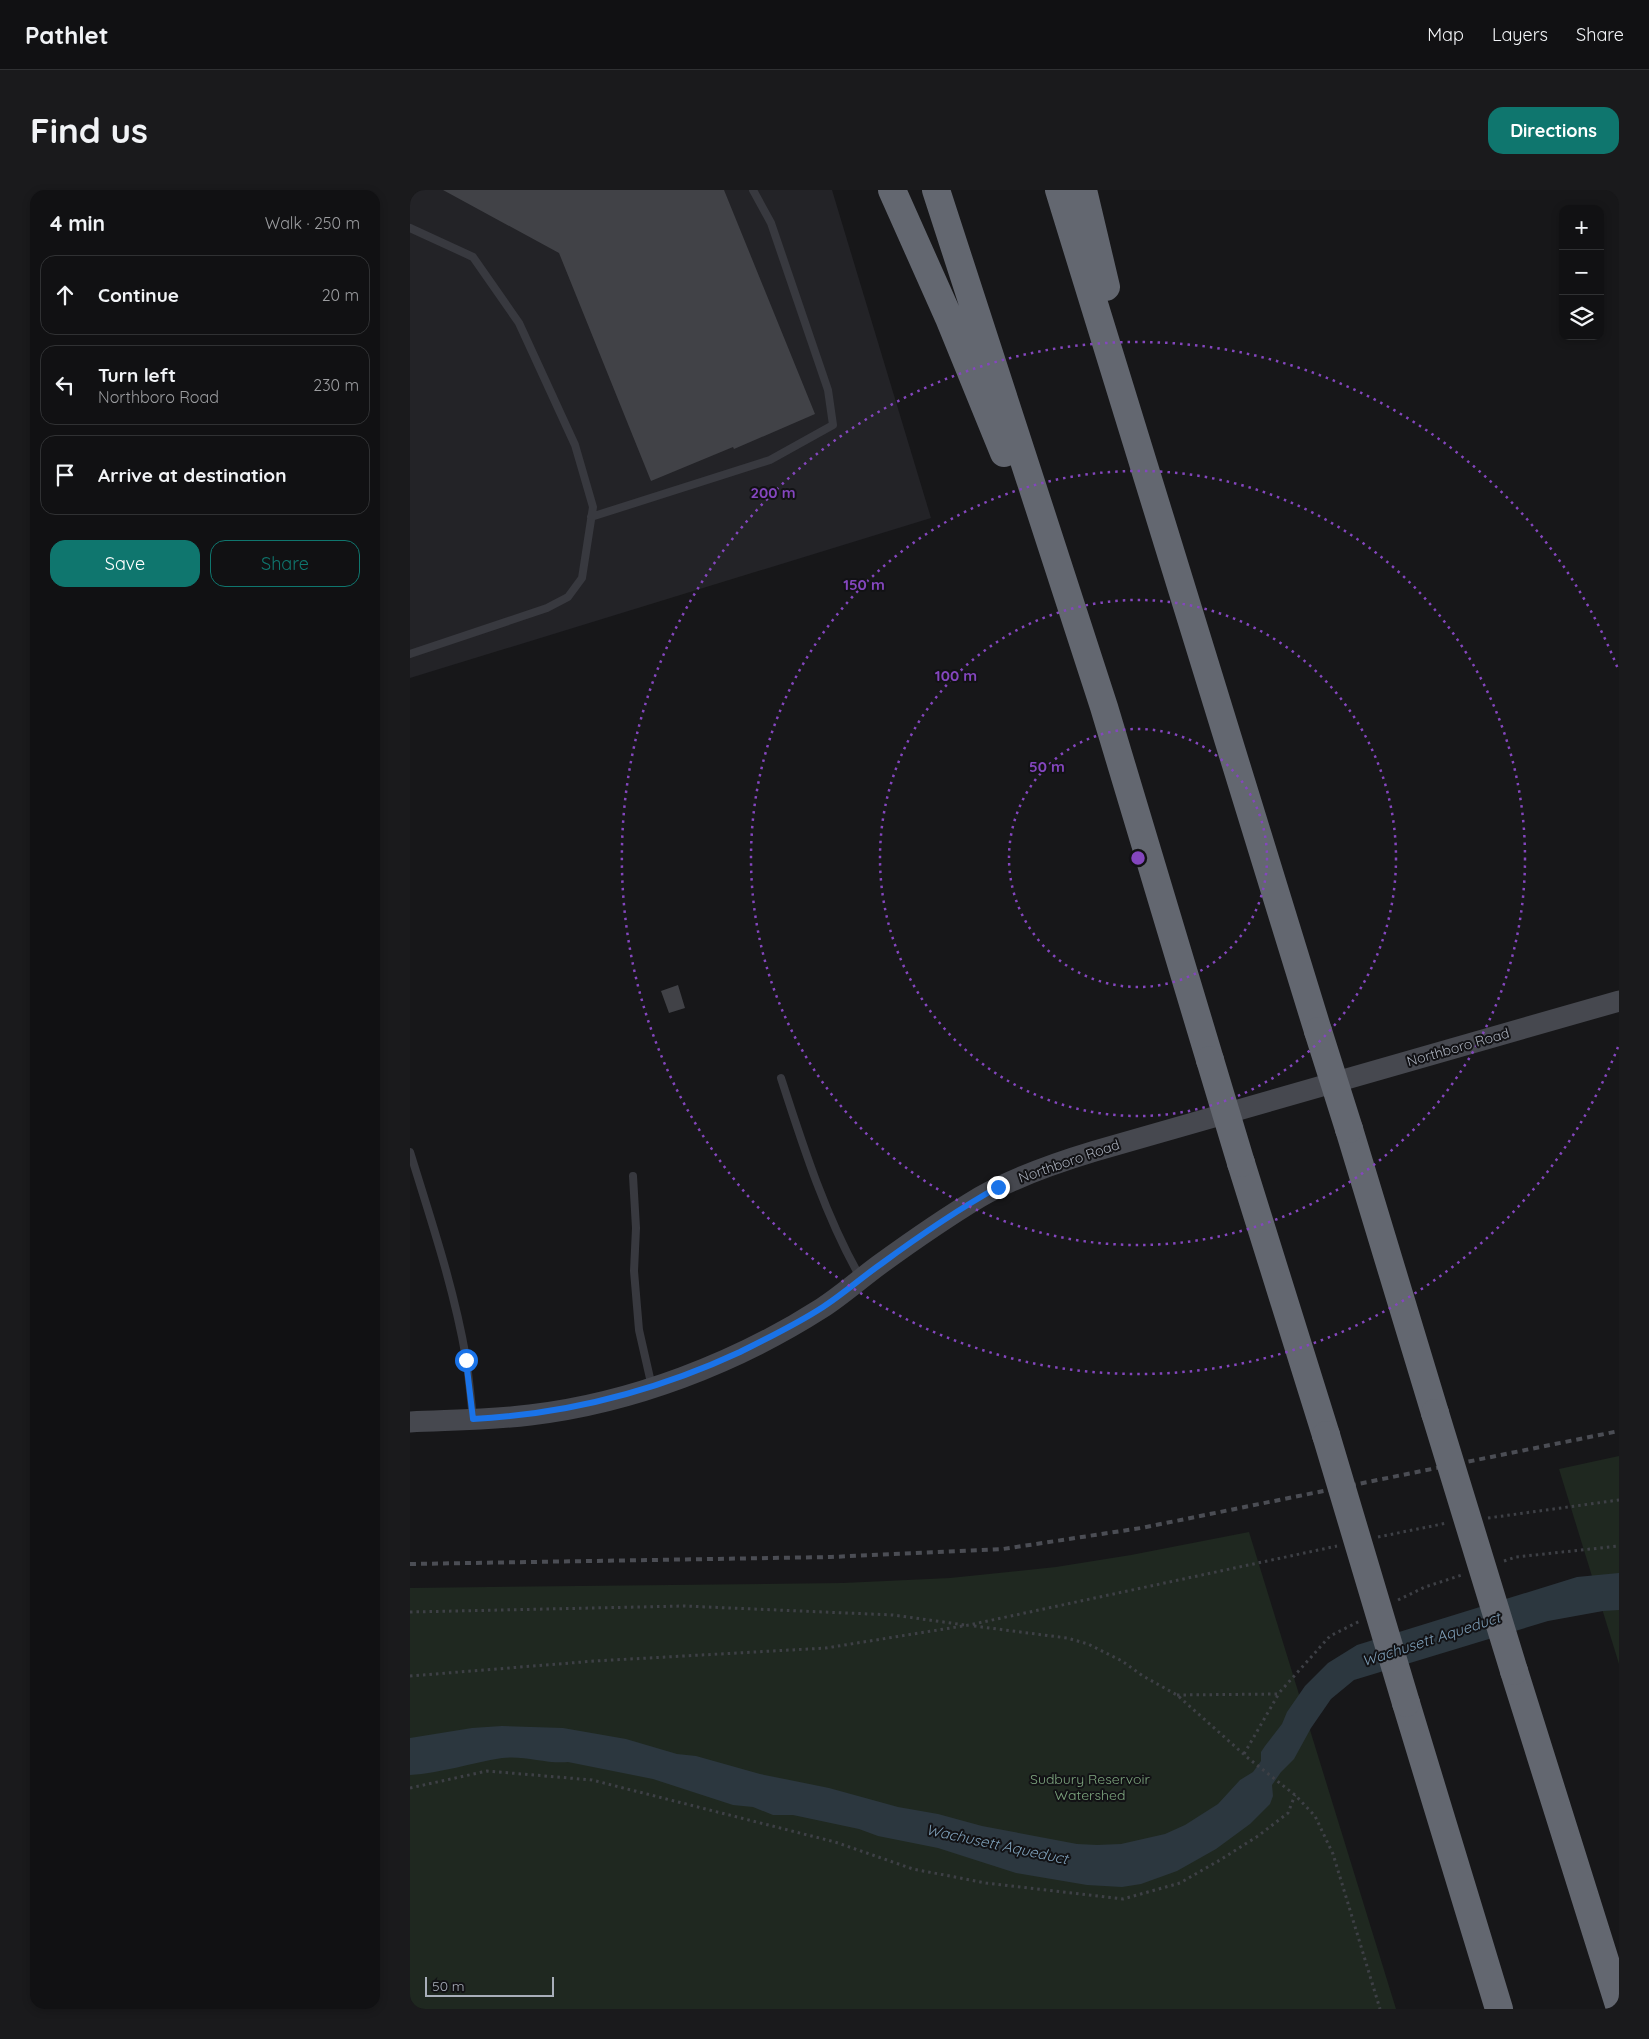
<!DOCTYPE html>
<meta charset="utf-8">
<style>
:root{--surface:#111113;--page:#1a1a1c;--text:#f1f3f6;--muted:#9c9da0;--line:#303133;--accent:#0f766e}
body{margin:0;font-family:Quicksand,sans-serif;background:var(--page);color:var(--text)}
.controls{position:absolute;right:15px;top:15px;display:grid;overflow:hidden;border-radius:10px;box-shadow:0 2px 8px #0003}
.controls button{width:45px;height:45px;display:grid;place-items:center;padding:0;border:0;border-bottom:1px solid var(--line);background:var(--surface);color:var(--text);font:25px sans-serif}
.scale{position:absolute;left:15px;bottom:12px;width:129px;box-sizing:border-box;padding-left:5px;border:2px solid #a8aeba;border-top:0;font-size:14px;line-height:18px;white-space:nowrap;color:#a8aeba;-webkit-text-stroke:4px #121215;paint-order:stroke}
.stop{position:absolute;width:15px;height:15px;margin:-11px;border:4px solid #1a73e8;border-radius:50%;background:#fff}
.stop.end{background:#1a73e8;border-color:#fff;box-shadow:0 1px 5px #0008}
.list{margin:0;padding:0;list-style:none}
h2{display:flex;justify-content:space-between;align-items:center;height:65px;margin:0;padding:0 20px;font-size:21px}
h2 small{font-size:16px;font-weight:400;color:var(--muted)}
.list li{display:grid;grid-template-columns:32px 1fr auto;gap:15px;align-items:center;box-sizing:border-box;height:80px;margin:0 10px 10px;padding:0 10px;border:1px solid var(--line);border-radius:15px}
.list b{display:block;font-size:19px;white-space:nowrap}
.list p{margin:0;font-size:16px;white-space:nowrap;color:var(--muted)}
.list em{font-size:16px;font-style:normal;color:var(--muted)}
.actions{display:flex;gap:10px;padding:15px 20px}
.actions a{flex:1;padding:11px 0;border:1px solid var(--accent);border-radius:15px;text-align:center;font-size:18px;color:var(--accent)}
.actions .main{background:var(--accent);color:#fff}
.icon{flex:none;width:28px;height:28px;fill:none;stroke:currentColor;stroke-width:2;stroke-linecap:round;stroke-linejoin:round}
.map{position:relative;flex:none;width:1209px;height:1819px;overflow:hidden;border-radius:15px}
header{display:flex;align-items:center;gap:30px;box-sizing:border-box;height:70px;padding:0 25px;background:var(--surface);border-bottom:1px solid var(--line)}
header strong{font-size:24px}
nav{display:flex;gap:28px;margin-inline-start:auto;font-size:18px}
.intro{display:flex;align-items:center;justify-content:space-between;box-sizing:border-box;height:120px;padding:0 30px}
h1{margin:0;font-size:35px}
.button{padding:12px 22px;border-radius:15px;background:var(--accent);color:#fff;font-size:18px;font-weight:700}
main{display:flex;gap:30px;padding:0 30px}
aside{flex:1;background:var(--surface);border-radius:15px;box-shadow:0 2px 8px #0003}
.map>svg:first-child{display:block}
.built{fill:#232327}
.green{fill:#1f2820}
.water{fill:#2c373f}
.building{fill:#414247}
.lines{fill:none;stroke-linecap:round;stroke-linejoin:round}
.path{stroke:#3e4046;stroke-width:3;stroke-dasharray:2.5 4;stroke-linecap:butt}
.lane{stroke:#38393f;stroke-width:8}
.secondary{stroke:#46484f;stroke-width:21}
.highway{stroke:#636770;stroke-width:28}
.rail{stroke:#4b4d54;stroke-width:4;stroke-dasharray:6 5;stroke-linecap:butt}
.highway-bridge{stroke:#636770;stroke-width:28}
.route{stroke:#1a73e8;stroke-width:6}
.ring{fill:none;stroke:#8446be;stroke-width:2.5;stroke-dasharray:2.5 5}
.labels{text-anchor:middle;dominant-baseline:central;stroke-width:4;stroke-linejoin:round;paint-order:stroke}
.street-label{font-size:14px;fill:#a8aeba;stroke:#121215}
.park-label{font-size:14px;fill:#7ea67f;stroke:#121215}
.water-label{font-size:15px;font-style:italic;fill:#7d9eb7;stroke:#121215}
.centre{fill:#8446be;stroke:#121215;stroke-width:2.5}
.ring-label{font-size:15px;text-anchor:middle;font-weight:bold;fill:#8446be;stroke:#121215;stroke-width:4;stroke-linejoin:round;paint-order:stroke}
</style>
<header>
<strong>Pathlet</strong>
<nav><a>Map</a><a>Layers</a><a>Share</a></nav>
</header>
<div class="intro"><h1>Find us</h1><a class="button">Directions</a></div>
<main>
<aside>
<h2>4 min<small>Walk · 250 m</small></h2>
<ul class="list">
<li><svg class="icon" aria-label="ahead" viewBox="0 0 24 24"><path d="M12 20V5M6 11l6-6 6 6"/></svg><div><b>Continue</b></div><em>20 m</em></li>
<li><svg class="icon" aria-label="left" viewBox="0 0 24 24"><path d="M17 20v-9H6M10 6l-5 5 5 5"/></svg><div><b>Turn left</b><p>Northboro Road</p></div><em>230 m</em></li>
<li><svg class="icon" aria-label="arrive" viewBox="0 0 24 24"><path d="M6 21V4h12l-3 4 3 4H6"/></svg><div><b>Arrive at destination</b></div></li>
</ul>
<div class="actions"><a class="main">Save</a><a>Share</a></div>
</aside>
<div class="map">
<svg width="1209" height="1819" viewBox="0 0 1209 1819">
<rect width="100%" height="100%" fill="#171719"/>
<!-- built -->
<path class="built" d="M0,0H422L521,328L0,488Z"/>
<!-- green -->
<path class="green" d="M1209,1266V1474L1149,1279Z
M839,1342L986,1819H0V1398L433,1393L540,1388L646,1377L721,1365Z"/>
<!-- water -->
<path class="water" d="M1209,1383V1420L1193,1421L1138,1431L944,1490L921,1509L901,1538L884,1569L871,1582L862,1595L863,1606L860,1614L840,1634L806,1659L767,1681L731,1694L712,1697L677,1695L606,1683L528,1658L468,1646L449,1639L383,1625H363L343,1617L323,1615L243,1589L158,1572C136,1574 114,1565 92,1568C61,1573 31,1583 0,1585V1548L62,1538L92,1536L153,1538L216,1549L267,1564L286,1566L350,1584L419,1598L488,1617L528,1624L572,1636L667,1654L687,1655L711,1654L755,1644L775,1635L808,1614L830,1590L843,1582L851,1571V1562L855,1556L872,1534L877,1522L895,1496L918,1473L947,1455L1167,1387Z"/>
<!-- building -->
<path class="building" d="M33,0H314L405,224L324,259L323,257L241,291L149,63Z
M268,795L275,818L259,823L251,801Z"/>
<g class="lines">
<!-- path -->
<path class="path" d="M1078,1328L1209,1310
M968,1347L1037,1333
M1094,1371L1106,1367L1209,1356
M988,1410L1015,1397L1052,1385
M0,1422L274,1416L483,1425L555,1435
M564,1436L657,1448L678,1454L712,1471L733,1486L767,1505L838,1568L885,1605L905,1626L923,1664L970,1819
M0,1486L185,1471L416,1458L559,1435L927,1356
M767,1505L868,1504L920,1446L950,1431
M834,1564L868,1505
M0,1598L77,1581L182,1590L425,1652L503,1679L576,1693L713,1709L770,1693L810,1670L848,1646L878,1623L885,1605"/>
<!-- lane -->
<path class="lane" d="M0,38L63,67L109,133L165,255L183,317L172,388L158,407L137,418L0,464
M181,327L360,270L423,235L418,200L361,33L343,0
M371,888C393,956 415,1025 450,1087
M0,962C21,1030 44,1098 56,1168C59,1188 61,1209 63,1229
M223,986L226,1038L224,1081L229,1140L242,1197"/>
<!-- secondary -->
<path class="secondary" d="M0,1232C40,1230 81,1230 120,1225C222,1213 326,1173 412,1118C432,1105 450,1089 469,1075C502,1051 535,1028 570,1007C605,987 645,973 685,961L1209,811"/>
<!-- highway -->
<path class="highway" d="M482,0L539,128L594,263
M526,0L694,517L800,870
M649,0L908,841
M673,0L696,97
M939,939L1025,1223
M831,973L916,1245
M1104,1481L1209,1815
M996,1513L1089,1819"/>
<!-- rail -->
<path class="rail" d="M0,1374L421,1367L593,1359L731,1338L1209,1241"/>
<!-- highway-bridge -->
<path class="highway-bridge" d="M908,841L939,939
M800,870L831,973
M1025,1223L1104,1481
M916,1245L996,1513"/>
</g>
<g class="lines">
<!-- route -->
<path class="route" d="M56,1170L63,1229C158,1224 244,1202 330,1162C358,1148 387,1134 413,1117C433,1104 451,1088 471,1074C509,1046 547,1020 588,997"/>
</g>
<!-- distance rings -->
<g class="ring">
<circle cx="728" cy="668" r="129"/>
<circle cx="728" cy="668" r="258"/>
<circle cx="728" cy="668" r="387"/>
<path d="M1208 857A516 516 0 1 1 1208 479"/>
</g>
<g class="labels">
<!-- street labels -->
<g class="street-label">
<text transform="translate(1048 857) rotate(-16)">Northboro Road</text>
<text transform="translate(659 971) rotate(-19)">Northboro Road</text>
</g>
<!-- park labels -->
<g class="park-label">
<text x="680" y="1589">Sudbury Reservoir<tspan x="680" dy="16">Watershed</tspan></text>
</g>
<!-- water labels -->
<g class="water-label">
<text transform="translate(1021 1449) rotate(-18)">Wachusett Aqueduct</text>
<text transform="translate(587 1654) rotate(12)">Wachusett Aqueduct</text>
</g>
</g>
<circle cx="728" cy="668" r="8" class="centre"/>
<g class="ring-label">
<text x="363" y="308">200 m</text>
<text x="454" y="400">150 m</text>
<text x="546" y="491">100 m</text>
<text x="637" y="582">50 m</text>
</g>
</svg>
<div class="controls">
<button>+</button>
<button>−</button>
<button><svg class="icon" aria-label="layers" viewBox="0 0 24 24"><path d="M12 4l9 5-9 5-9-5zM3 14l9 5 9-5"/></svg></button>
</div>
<div class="scale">50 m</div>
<div class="stop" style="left:56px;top:1170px"></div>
<div class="stop end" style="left:588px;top:997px"></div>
</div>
</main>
